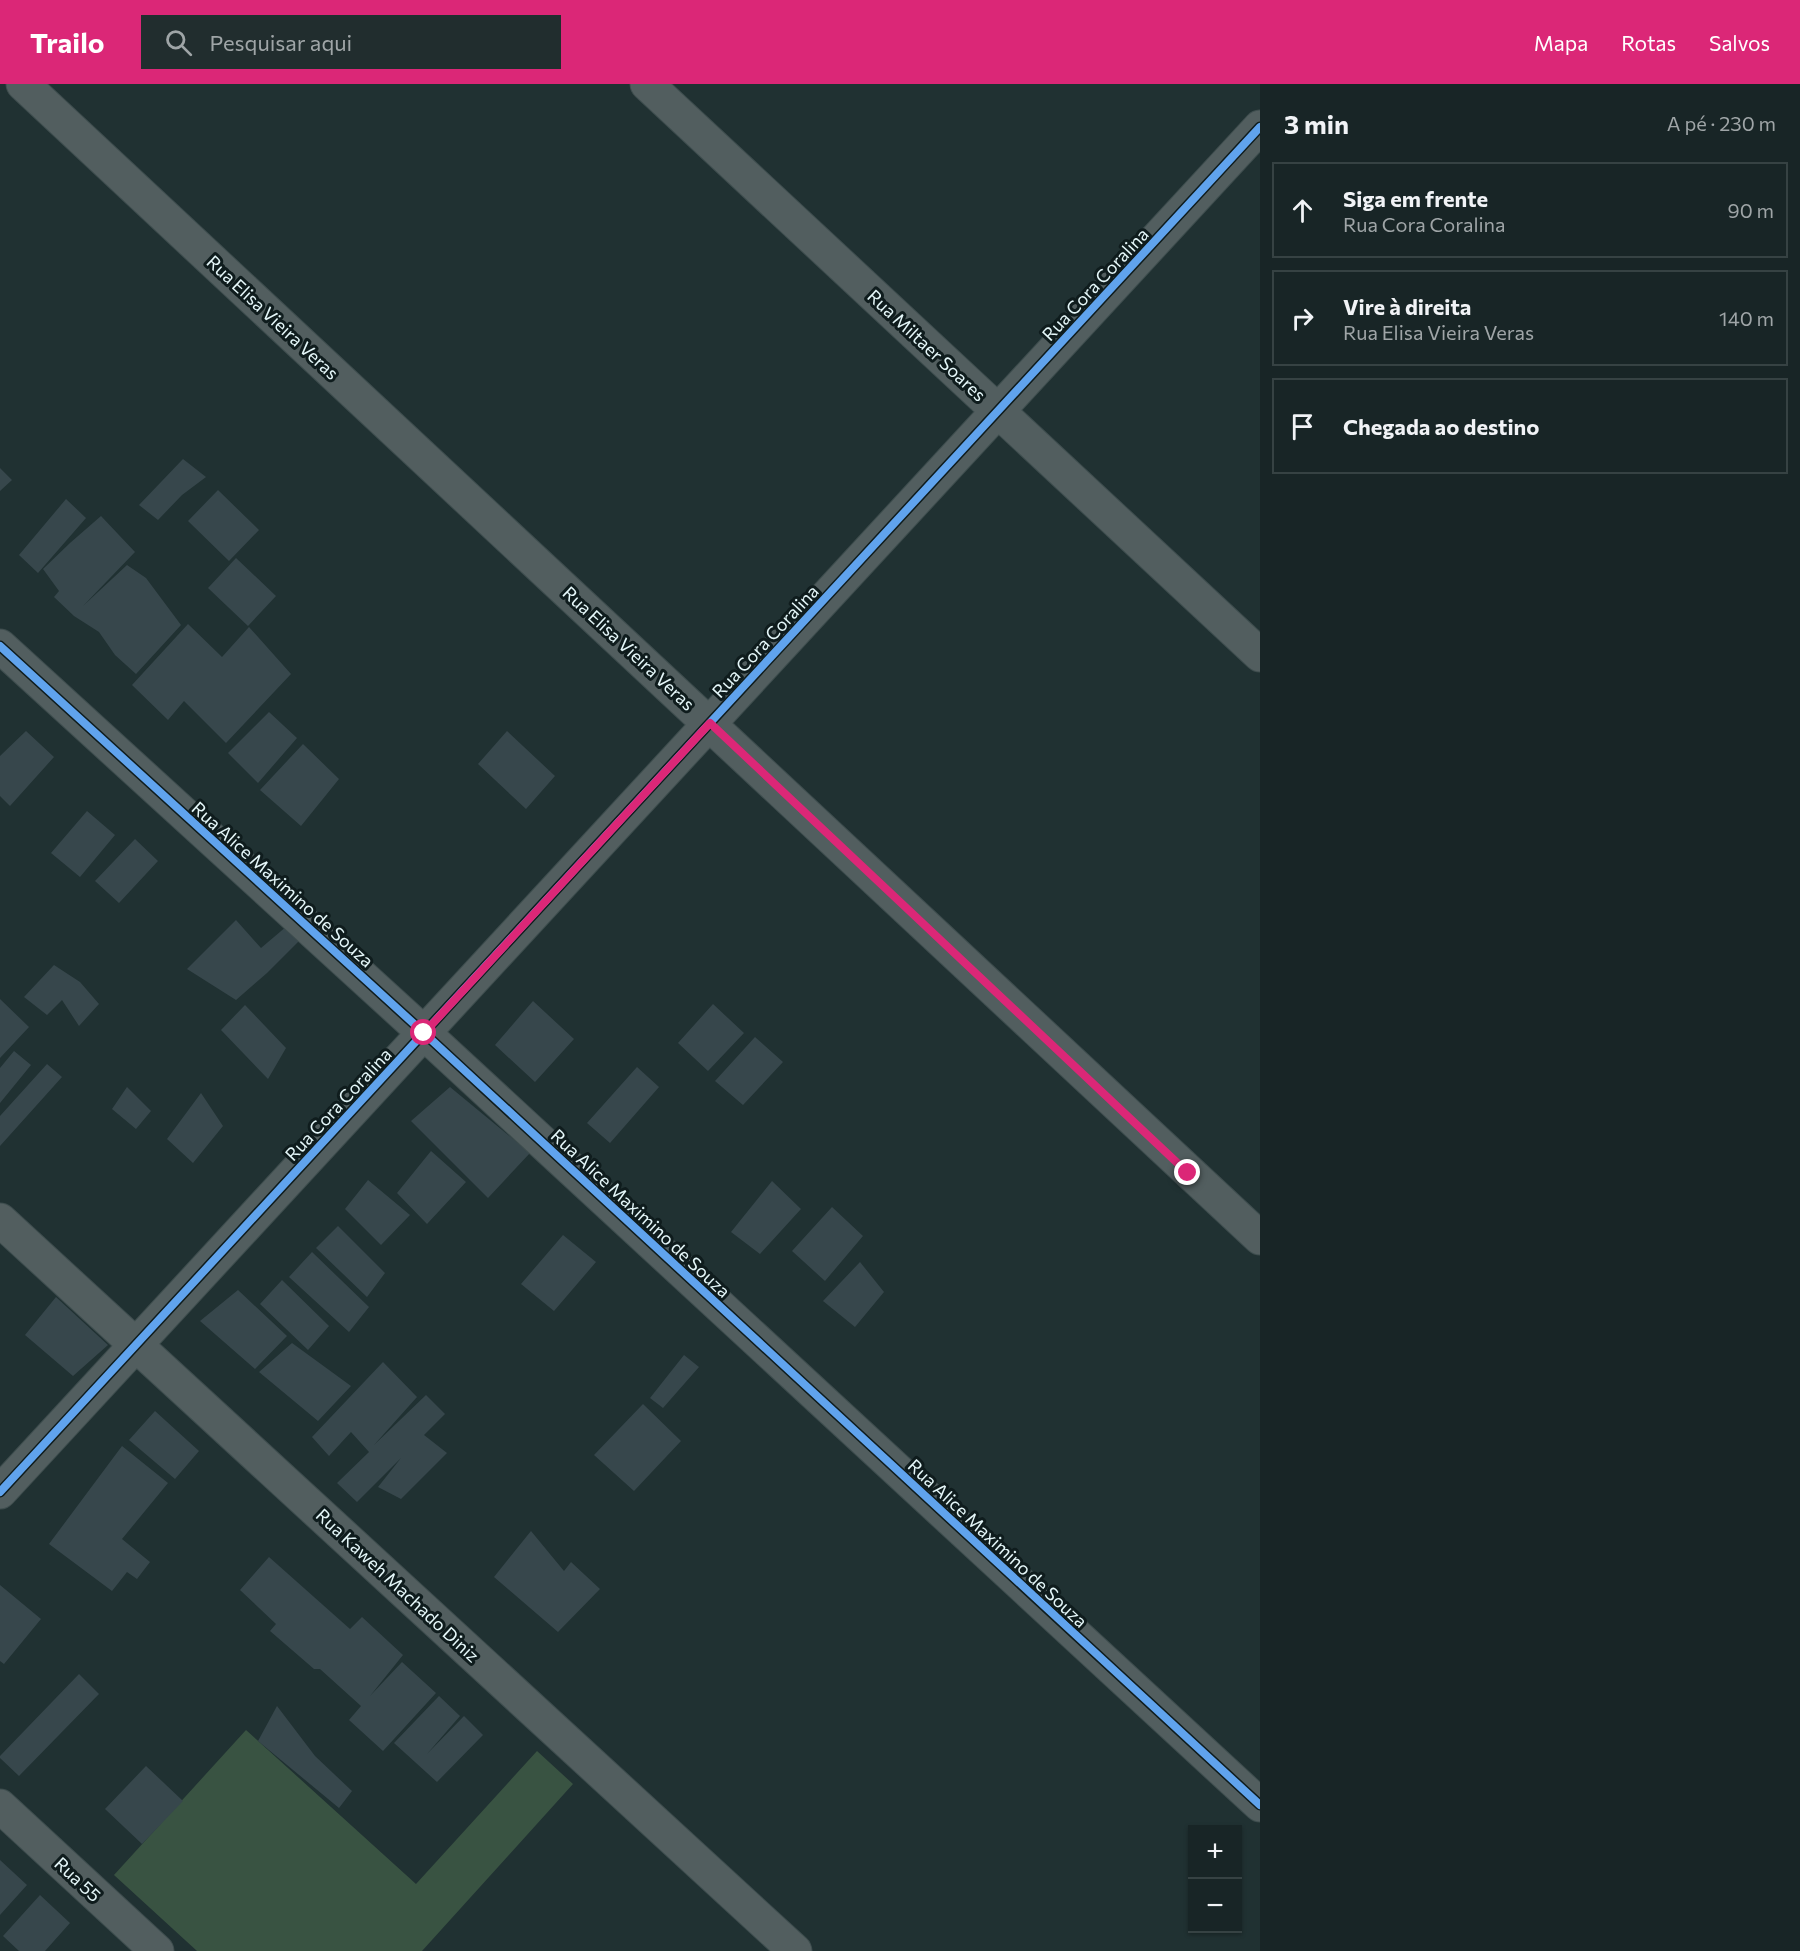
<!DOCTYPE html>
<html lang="pt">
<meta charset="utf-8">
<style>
:root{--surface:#182526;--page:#212d2e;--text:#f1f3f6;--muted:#9fa5a7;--line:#364243;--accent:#db2777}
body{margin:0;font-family:Commissioner,sans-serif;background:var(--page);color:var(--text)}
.controls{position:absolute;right:18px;bottom:18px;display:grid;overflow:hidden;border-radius:0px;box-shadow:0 2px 4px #0004}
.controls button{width:54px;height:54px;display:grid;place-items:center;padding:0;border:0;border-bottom:2px solid var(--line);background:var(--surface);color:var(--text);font:30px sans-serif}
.stop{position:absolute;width:18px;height:18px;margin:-14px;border:4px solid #db2777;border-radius:50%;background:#fff}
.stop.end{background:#db2777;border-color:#fff;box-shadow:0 2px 6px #0008}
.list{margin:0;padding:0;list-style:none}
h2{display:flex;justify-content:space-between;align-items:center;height:78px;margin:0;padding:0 24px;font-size:26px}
h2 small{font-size:20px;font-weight:400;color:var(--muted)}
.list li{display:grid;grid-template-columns:39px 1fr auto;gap:18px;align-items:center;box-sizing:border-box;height:96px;margin:0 12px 12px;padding:0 12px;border:2px solid var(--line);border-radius:0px}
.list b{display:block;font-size:22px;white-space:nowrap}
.list p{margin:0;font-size:20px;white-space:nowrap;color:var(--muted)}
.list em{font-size:20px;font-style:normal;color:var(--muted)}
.icon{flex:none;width:33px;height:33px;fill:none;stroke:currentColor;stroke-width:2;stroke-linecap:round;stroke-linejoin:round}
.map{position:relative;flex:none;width:1260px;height:1867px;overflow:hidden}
header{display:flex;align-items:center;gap:36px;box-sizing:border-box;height:84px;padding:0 30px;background:var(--accent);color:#fff}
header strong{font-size:28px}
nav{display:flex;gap:33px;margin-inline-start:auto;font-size:21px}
.search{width:420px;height:54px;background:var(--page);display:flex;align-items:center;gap:15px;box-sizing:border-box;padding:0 21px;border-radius:0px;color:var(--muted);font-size:22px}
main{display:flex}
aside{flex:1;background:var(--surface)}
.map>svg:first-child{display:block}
.green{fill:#395342}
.building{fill:#37474c}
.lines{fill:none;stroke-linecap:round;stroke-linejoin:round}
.street-casing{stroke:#3e4d4e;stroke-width:35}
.street{stroke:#525e5f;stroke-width:33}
.cycleway-casing{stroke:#0f1c1d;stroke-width:11}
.cycleway{stroke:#60a3ed;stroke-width:8}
.route{stroke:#db2777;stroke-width:8}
.labels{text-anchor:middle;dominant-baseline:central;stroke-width:6;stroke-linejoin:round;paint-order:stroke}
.street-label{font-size:18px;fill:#e5f7f9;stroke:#0f1c1d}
</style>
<header>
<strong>Trailo</strong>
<div class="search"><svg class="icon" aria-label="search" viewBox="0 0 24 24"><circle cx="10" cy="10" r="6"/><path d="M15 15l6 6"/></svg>Pesquisar aqui</div>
<nav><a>Mapa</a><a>Rotas</a><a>Salvos</a></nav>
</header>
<main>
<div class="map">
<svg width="1260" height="1867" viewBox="0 0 1260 1867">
<rect width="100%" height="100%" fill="#203132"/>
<!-- green -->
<path class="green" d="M246,1646L416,1800L537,1667L573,1700L422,1867H197L114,1791Z"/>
<!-- building -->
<path class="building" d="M183,375L206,393L182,411L158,436L139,421Z
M0,384L12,396L0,407Z
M218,406L259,446L229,477L188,437Z
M66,415L86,434L38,489L19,471Z
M101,432L135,468L83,522L127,481L146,494L181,541L136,590L115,571L99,548L74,532L54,513L59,507L43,485L70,459Z
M236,474L276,512L248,542L208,504Z
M188,540L222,573L249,543L291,590L226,659L184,617L168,636L132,601Z
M269,628L297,654L258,699L228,669Z
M26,647L54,673L10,722L0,712V672Z
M507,647L555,692L526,725L478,680Z
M303,660L339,695L301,742L260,706Z
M87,727L115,751L80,793L51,769Z
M135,755L158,777L119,819L95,797Z
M236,836L261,864L287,842L301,855L267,889L236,916L187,885Z
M54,881L80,898L99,920L79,942L62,916L47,931L24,913Z
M0,915L29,943L0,974Z
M533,917L574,955L535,998L495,961Z
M713,920L744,949L708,987L678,959Z
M245,921L286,964L268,995L221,946Z
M755,953L783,978L743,1021L715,997Z
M14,967L31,981L0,1019V984Z
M47,980L62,993L0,1062V1032Z
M637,983L659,1003L610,1059L587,1039Z
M127,1003L151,1027L136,1045L112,1025Z
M450,1003L530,1069L488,1114L411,1037Z
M201,1009L223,1042L193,1079L167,1055Z
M431,1067L466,1098L427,1140L397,1109Z
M368,1096L410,1131L381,1161L345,1125Z
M772,1097L801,1125L760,1170L731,1148Z
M832,1123L863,1152L825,1197L792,1167Z
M338,1142L385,1189L367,1213L316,1164Z
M563,1151L596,1178L554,1227L521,1200Z
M312,1168L369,1223L349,1248L289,1193Z
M860,1178L884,1208L855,1243L823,1217Z
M282,1196L329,1242L308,1266L260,1220Z
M238,1206L287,1252L255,1285L200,1237Z
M56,1213L108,1261L73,1292L25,1251Z
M292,1259L351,1302L318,1337L259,1288Z
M684,1271L699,1283L663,1324L650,1314Z
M383,1278L417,1313L374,1361L426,1311L445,1330L424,1351L447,1369L401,1415L378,1403L401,1374L357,1418L337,1399L369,1368L351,1348L329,1372L312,1353Z
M643,1320L681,1357L634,1407L594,1371Z
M155,1327L199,1367L175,1395L129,1356Z
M122,1362L168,1399L122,1455L150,1478L137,1495L127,1488L112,1507L49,1460Z
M531,1447L564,1487L571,1478L600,1505L558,1548L494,1493Z
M269,1473L350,1545L362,1533L403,1571L370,1612L402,1578L436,1609L383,1667L349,1636L361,1622L320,1585H314L270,1547L276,1540L240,1506Z
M0,1501L41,1535L4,1580L0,1577Z
M79,1590L99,1610L19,1692L0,1674V1672Z
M439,1612L460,1632L427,1670L464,1632L483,1651L437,1698L394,1659Z
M277,1622L315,1672L352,1707L339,1724L258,1657Z
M146,1682L183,1717L142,1760L105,1725Z
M0,1776L27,1801L0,1831Z
M40,1811L70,1839L45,1867H19L3,1852Z"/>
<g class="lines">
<!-- street casing -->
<g class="street-casing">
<path id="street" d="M23,0L1260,1154
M647,0L1260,571
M0,562L424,949L1260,1721
M0,1136L795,1867
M0,1408L1260,43
M0,1722L157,1867"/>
</g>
<!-- street -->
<use href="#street" class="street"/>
<!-- cycleway casing -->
<g class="cycleway-casing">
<path id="cycleway" d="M0,562L424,949L1260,1721
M0,1408L1260,43"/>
</g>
<!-- cycleway -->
<use href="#cycleway" class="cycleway"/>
</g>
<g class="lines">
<!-- route -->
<path class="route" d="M424,949L710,639L1188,1089"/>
</g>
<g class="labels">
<!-- street labels -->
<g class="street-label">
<text transform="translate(1095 200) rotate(-47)">Rua Cora Coralina</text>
<text transform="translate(273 233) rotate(43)">Rua Elisa Vieira Veras</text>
<text transform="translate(927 261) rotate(43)">Rua Miltaer Soares</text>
<text transform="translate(765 557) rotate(-47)">Rua Cora Coralina</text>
<text transform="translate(629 564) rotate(43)">Rua Elisa Vieira Veras</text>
<text transform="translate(283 800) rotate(42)">Rua Alice Maximino de Souza</text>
<text transform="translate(338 1020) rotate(-47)">Rua Cora Coralina</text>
<text transform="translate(641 1129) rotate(43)">Rua Alice Maximino de Souza</text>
<text transform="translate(998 1459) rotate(43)">Rua Alice Maximino de Souza</text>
<text transform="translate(398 1501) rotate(43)">Rua Kaweh Machado Diniz</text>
<text transform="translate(78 1795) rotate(43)">Rua 55</text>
</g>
</g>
</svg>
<div class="controls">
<button>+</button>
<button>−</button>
</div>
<div class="stop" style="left:424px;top:949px"></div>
<div class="stop end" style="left:1188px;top:1089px"></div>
</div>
<aside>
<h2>3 min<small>A pé · 230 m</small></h2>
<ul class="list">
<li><svg class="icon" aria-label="ahead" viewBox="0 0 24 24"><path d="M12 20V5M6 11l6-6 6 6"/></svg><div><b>Siga em frente</b><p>Rua Cora Coralina</p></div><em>90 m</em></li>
<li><svg class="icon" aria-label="right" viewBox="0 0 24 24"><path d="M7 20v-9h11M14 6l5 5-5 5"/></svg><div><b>Vire à direita</b><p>Rua Elisa Vieira Veras</p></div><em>140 m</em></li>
<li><svg class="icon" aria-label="arrive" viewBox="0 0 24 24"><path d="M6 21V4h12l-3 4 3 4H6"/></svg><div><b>Chegada ao destino</b></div></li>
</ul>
</aside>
</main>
